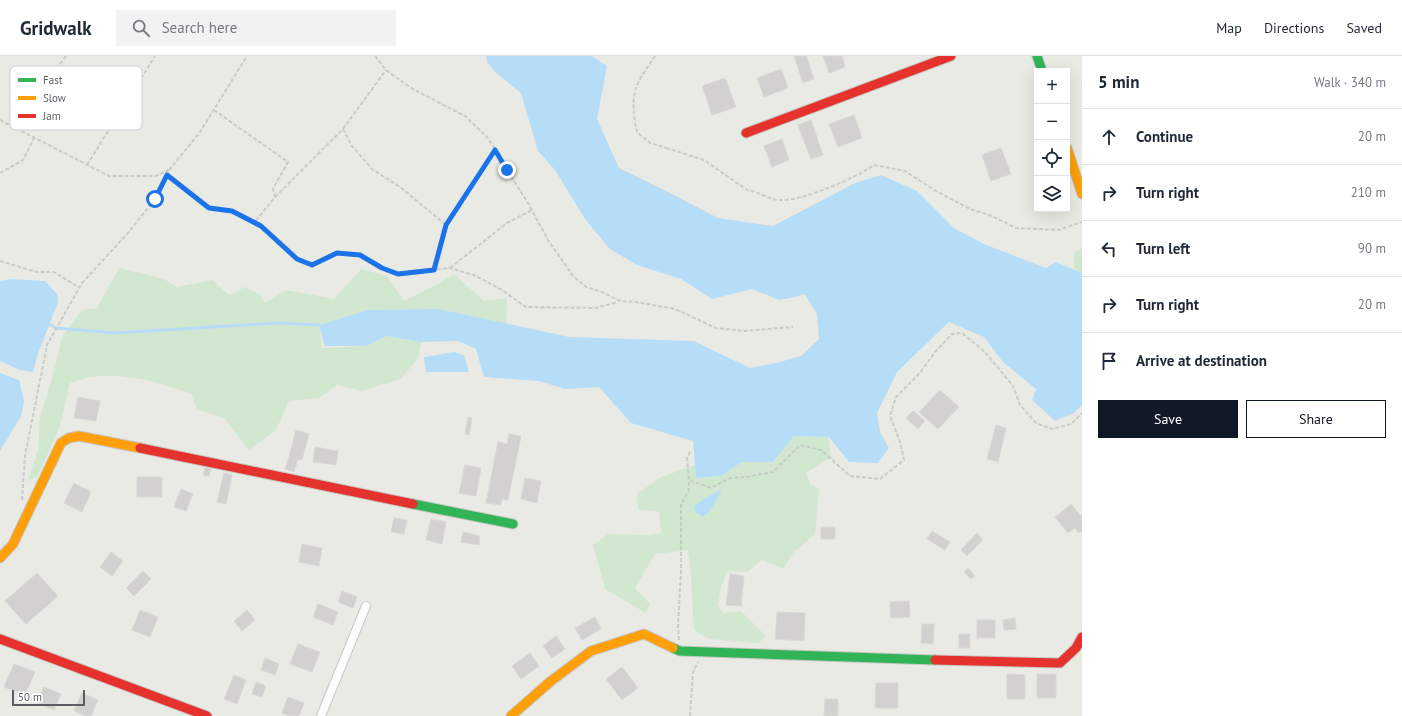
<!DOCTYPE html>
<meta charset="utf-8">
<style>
:root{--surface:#fff;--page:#f2f2f3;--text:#1f2937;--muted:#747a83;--line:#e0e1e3;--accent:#111827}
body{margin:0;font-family:"PT Sans",sans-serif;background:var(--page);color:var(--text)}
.controls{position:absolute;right:12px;top:12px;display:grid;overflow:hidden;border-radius:0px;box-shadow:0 4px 16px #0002}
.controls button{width:36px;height:36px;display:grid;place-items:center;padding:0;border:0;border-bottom:1px solid var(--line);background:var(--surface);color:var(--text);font:20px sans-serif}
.scale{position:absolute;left:12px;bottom:10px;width:73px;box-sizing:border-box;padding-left:4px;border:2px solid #5a5e63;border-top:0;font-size:11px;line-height:14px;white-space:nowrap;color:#5a5e63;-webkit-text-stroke:3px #fff;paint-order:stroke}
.stop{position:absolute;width:12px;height:12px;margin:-9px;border:3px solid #1a73e8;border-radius:50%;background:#fff}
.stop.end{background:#1a73e8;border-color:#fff;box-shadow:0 1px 4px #0008}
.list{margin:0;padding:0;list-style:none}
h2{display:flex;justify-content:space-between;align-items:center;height:52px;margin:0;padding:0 16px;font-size:17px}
h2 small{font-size:13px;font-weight:400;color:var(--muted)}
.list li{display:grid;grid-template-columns:26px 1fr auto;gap:12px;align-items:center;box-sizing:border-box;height:56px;padding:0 16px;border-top:1px solid var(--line)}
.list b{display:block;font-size:15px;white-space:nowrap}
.list em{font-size:13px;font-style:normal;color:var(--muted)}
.actions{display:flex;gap:8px;padding:12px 16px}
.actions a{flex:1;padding:9px 0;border:1px solid var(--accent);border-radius:0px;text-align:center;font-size:14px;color:var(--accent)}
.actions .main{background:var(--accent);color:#fff}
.icon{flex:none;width:22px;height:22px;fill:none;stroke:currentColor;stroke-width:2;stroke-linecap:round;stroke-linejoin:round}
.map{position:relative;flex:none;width:1082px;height:660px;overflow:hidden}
header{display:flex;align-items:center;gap:24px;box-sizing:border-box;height:56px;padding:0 20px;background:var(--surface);border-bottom:1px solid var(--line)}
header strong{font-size:19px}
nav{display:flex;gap:22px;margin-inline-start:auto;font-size:14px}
.search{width:280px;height:36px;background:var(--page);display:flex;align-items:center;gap:10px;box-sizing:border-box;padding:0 14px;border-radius:0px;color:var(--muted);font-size:15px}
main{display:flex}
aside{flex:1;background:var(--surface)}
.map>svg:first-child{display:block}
.green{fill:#d2e7d0}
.water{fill:#b6ddf7}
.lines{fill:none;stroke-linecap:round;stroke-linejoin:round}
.stream{stroke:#b6ddf7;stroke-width:3}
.building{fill:#d2d1cf;stroke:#dad8d4}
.street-casing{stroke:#c7c8c7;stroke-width:10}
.fast-casing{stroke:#c6c7c5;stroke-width:11}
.slow-casing{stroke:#c6c7c5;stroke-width:11}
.jam-casing{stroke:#c6c7c5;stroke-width:11}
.path{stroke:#c7ccc9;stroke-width:2;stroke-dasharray:4 2;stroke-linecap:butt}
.street{stroke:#fcfcfb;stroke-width:8}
.fast{stroke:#30b455;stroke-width:9}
.slow{stroke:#ff9f0a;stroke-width:9}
.jam{stroke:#e5322d;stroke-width:9}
.route{stroke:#1a73e8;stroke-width:5}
.key{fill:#fff;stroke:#cecfd0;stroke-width:1}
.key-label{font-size:11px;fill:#5a5e63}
</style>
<header>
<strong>Gridwalk</strong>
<div class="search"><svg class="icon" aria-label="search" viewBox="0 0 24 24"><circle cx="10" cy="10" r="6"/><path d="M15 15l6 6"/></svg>Search here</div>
<nav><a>Map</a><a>Directions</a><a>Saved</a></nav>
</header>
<main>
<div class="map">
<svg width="1082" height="660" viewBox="0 0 1082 660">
<rect width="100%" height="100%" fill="#eaeae5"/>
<!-- green -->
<path class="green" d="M1082,192V217L1074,213V197Z
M119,212L164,223L177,231L213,224L229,239L245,231L260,238L264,247L286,234L334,243L361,213L387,220L404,245L440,227L454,218L484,245L507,242L506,268L439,253L368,254L319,269L322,292L366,290L387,280L421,286L418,302L401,323L361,335L337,329L319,342L289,345L276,374L249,394L225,363L197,353L191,338C159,326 126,317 91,321C84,322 77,325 70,327L61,367L55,382L37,421L28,425L38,394L40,362L53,319L62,281L82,254L97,252Z
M794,380L829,381L831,401L806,417L810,428L819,433L815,478L793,497L783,513L762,504L747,516L727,515L720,535L718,549L723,557L741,555L766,580L759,587L709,583L694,574C692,547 692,521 688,494L655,498L635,532L650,548L646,557L605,533L593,489L608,478L648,479L661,477L659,456L638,454L637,438L661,421L695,409L696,422L721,420L742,406H773Z"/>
<!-- water -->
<path class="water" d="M486,0H592L607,10L597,63L619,112L668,136L718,162L773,170L855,127L881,119L917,135L954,172L984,188L1046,212L1056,206L1082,217V349L1074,357L1055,365L1032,344L1036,333L1003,306L984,281L949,266L897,316L877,357L880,376L889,392L878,407L849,406L829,381L794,380L773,406H742L721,420L696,422L693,385L631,367L599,331L565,333L539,325L484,321L476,293L458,285L421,286L387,280L366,290H325L319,269L368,254L439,253L569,281L694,285L750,312L776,307L801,300L819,283L817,258L805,238L796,241L779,244L752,233L712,243L681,223L637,209L610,193L585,163L555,114L538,95L521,37L495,16L487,6Z
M10,223L45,225L57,238L58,246L38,298L33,316L20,314L0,305V225Z
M454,296L464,299L469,316H426L424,301Z
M0,317L19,324L24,345L21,360L0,395Z
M722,433C718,442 711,455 703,461L695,456L694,450L709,440Z"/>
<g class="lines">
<!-- stream -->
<path class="stream" d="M49,268L56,272L116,277L278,267L319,269"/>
</g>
<!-- building -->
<path class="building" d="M794,0H806L814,23L803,27Z
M823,0H842L845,11L829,17Z
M781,13L788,32L764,41L757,22Z
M725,22L736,51L712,59L702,30Z
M854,59L862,82L838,91L829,68Z
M811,64L823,99L811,103L798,69Z
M782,83L789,104L772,111L764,90Z
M1001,92L1011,118L991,125L982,99Z
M940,334L959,351L938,373L919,356Z
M78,341L100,345L96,365L74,362Z
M913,355L925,365L918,373L906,362Z
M468,361L472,362L469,379L465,378Z
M996,369L1006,372L998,406L987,403Z
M296,374L309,378L302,404L289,401Z
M509,378L521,380L508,444L502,443L501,449L486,447L498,386L507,388Z
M315,391L338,395L336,409L313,406Z
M289,401L298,403L294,416L285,413Z
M465,409L481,412L476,440L459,437Z
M205,412L211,413L209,420L203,419Z
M224,417L232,419L226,448L217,446Z
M137,421H162V441H137Z
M525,422L541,425L537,447L521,443Z
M74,427L91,436L82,456L64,447Z
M181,433L193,438L186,455L174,451Z
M1071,448L1081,460L1082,459V475L1079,477L1075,472L1068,477L1055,461Z
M394,462L407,464L404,478L391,476Z
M431,463L446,466L442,488L426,484Z
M821,471H835V483H821Z
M932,475L950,486L945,494L927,483Z
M463,476L480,480L479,489L461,486Z
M977,477L983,484L967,500L961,494Z
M302,488L322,492L319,510L299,506Z
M111,496L123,505L112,520L100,511Z
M968,512L975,520L971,523L964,516Z
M143,515L151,523L134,540L126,532Z
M37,517L58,540L26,568L5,545Z
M730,518L744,520L741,550L726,549Z
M342,535L357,541L353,552L338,546Z
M909,545L910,561L891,562L890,546Z
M318,548L338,556L333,569L313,561Z
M140,554L158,561L150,581L132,574Z
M247,554L255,564L242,575L234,565Z
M777,556L805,557L804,585L775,583Z
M595,561L601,573L582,584L575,572Z
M1015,562L1016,573L1004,574L1003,564Z
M977,564H995V582H977Z
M922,568H934L933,588L921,587Z
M959,578H970V592H959Z
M556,580L565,593L552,602L543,590Z
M298,588L320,596L312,616L290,608Z
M530,597L539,610L521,623L512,610Z
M265,602L279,608L275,619L261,614Z
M14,608L35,616L25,639L4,631Z
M622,611L638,632L622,644L606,623Z
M1007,618L1025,619V643H1007Z
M1037,618H1056V642H1037Z
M234,619L246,624L237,648L224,643Z
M256,626L266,630L262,641L252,638Z
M876,627H898V652H875Z
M44,631L61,638L54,654L37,647Z
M82,637L98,644L91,660H85L74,655Z
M288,641L304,647L299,660H289L282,657Z
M825,643H838V660H824Z"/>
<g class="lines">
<!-- street casing -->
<g class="street-casing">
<path id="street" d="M321,660L366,550"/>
</g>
<!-- fast casing -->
<g class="fast-casing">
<path id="fast" d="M1037,0L1042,15
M413,448L513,468
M673,592L680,595L935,604"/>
</g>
<!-- slow casing -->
<g class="slow-casing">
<path id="slow" d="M1067,92L1082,138
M0,502L13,488L61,387L69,382L79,380L140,392
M511,660L551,625L591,595L644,578L673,592"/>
</g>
<!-- jam casing -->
<g class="jam-casing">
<path id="jam" d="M746,77L951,0
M140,392L413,448
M0,583L207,660
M935,604L1060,607L1076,592L1082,581"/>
</g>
<!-- path -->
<path class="path" d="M375,0L386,14L411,32L465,60L488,82L507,114L528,147L548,184L573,220L586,231L602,236L620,245L636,246L675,253L716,272L744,275L793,271
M655,0C648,11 638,23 635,35C632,48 634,64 637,76L650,87L667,92
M214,54L288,106L273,133L275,141L254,167
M0,64L109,120H155L169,114
M14,71L66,0
M343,73L352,90L372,113L400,131L446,169L434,214
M666,92L704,104L747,134C758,135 767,143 779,144C800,146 856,122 874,109L905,115L936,135L970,153L992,160L1016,172L1058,174L1082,166
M87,109L155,0
M0,117L23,104L34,82
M167,119L209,152L232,155L261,171L297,203L312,209L337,197L360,199L383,212L398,217L450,212L474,219L502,234L526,251L596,252L618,246
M275,141L343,73L386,14
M446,169L495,94
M0,205L37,216H54L80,232
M450,212L507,167L532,154
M690,396L687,402L689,424L711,432L730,422L746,421L773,416L800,389L821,394L850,420L880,423L904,404L900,386L890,360L896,341L920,317L935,296L952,278L962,277L985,296L1013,330L1020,349L1036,367L1052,373L1071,368L1082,357
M22,444L25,400L47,289L82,227L128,177L155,143L170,113L200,76L247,0
M679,584L678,572L681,513V449L689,434V424
M690,660L693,616L698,606"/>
<!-- street -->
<use href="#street" class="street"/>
<!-- fast -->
<use href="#fast" class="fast"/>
<!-- slow -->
<use href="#slow" class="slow"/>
<!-- jam -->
<use href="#jam" class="jam"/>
</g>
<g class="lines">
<!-- route -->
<path class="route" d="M155,143L167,119L209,152L232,155L261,170L297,203L312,209L337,197L360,199L382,212L398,218L434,214L446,169L495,94L507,114"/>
</g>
<!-- legend -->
<rect x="10" y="10" width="132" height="64" rx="6" class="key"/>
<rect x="18" y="22" width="18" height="4" fill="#30b455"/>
<rect x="18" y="40" width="18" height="4" fill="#ff9f0a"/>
<rect x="18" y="58" width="18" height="4" fill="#e5322d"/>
<g class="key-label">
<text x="43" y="28">Fast</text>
<text x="43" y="46">Slow</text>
<text x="43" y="64">Jam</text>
</g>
</svg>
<div class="controls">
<button>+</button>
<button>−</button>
<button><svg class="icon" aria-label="locate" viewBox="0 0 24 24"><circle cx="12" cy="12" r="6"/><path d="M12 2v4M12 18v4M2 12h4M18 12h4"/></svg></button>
<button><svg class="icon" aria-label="layers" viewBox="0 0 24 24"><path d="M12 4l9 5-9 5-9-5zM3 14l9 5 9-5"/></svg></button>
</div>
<div class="scale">50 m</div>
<div class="stop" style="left:155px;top:143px"></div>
<div class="stop end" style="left:507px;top:114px"></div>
</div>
<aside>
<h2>5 min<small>Walk · 340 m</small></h2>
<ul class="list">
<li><svg class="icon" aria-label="ahead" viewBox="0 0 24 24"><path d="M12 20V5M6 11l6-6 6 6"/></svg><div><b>Continue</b></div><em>20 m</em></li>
<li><svg class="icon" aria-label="right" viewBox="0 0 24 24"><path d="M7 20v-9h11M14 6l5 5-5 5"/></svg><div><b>Turn right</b></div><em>210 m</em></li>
<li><svg class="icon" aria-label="left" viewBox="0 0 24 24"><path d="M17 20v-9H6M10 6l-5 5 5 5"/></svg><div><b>Turn left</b></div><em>90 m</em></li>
<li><svg class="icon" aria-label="right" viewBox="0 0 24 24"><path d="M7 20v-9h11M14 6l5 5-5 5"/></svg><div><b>Turn right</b></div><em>20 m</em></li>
<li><svg class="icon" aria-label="arrive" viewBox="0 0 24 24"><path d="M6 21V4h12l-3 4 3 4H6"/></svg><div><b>Arrive at destination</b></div></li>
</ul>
<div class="actions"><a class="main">Save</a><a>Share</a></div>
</aside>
</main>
